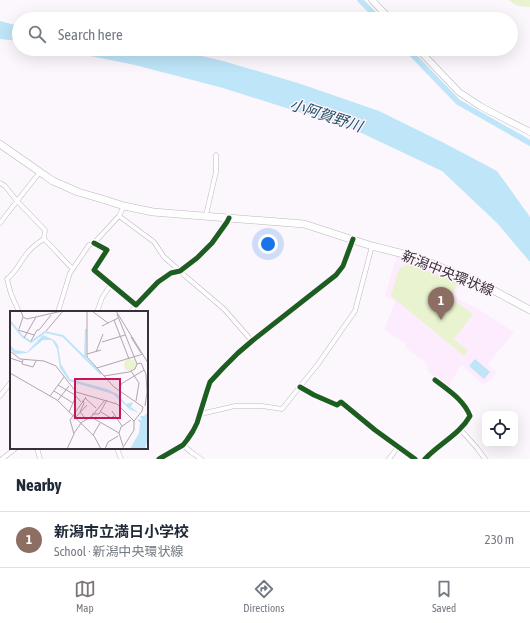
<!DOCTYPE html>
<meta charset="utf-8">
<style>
:root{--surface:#fff;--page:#f6f6f7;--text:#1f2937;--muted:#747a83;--line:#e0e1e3;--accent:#7d767d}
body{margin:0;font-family:"Asap Condensed","Noto Sans JP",sans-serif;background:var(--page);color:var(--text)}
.controls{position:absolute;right:12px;bottom:12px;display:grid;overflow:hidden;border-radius:8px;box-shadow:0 4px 16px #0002}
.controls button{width:36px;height:36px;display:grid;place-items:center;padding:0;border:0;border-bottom:1px solid var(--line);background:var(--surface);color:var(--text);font:20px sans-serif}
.you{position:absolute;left:268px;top:244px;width:14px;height:14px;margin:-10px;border:3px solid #fff;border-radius:50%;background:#1a73e8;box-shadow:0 0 0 6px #1a73e833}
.badge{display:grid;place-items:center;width:26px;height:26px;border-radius:50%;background:var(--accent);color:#fff;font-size:13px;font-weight:700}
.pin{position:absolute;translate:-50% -33px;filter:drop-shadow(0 1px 2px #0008)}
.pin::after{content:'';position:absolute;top:21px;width:14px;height:12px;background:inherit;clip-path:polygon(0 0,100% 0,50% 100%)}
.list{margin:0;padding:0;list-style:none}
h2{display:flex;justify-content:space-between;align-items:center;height:52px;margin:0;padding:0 16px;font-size:17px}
h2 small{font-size:13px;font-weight:400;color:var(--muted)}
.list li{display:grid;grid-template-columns:26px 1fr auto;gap:12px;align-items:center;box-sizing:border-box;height:56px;padding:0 16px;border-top:1px solid var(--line)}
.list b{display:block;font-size:15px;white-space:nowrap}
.list p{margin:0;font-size:13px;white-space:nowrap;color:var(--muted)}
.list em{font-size:13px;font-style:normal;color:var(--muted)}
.icon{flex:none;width:22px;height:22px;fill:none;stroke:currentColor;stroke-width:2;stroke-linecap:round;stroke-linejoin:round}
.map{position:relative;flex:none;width:530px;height:459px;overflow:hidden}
.search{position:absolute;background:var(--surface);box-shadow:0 4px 16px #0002;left:12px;right:12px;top:12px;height:44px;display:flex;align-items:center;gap:10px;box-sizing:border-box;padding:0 14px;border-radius:22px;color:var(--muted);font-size:15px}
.sheet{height:108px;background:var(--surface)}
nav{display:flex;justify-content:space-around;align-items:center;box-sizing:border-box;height:56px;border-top:1px solid var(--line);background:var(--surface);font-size:11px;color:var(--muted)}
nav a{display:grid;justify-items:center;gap:2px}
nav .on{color:var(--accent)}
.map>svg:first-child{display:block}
.built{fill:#fdecfe}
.green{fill:#e9f3cf}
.water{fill:#bee5f8}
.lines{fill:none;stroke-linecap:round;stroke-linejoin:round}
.canal{stroke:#bee5f8;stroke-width:5.5}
.street-casing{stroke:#bdb8be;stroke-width:5}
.secondary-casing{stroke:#bdb8be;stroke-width:7}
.primary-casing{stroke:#bdb8be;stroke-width:8}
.street{stroke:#fffeff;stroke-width:4}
.secondary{stroke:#fffeff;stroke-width:6}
.primary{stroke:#fffeff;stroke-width:7}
.cycleway-casing{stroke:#fef5fe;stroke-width:8}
.cycleway{stroke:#1b5e20;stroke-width:5}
.labels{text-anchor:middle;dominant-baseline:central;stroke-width:3;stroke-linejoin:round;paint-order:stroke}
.street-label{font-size:14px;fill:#383038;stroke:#fef5fe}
.water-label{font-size:15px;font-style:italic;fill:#255264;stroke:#fef5fe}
.inset-river{fill:none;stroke:#bee5f8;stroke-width:2}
.inset-road{fill:none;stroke:#aea7ae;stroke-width:1}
.view{fill:#c2185b;fill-opacity:0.15;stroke:#c2185b;stroke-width:2}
.inset-edge{fill:none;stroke:#383038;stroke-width:2}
</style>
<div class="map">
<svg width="530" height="459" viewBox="0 0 530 459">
<rect width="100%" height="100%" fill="#fcf7fc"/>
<!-- built -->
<path class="built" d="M397,255L431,265L462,279L454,297L478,309L514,332L488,364L497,373L484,385L461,365L449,386L428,372L427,364L407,349L405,343L384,330L395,301L385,296Z"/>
<!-- green -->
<path class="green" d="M508,0H530V7L518,6Z
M408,264L458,282L451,298L473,314L454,339L468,351L464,356L391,296L399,269Z"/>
<!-- water -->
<path class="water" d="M0,21L19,26V41L0,39Z
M56,49H172L223,61L298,83L379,111L444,143L497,171L530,217V262L498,224L442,171L353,129L223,88L135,65Z
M475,359L490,372L484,379L469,366Z"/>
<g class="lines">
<!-- canal -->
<path class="canal" d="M360,0L379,19
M407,49L458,102L530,143"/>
<!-- street casing -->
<g class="street-casing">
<path id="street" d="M0,183L5,186L17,201L45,230L44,239
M206,215L216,172V155
M119,216L154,242L164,257L180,271L184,275L224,309L252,341
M0,223L17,201L40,172
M44,239C54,248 63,260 73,269
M94,243L107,250L94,270L136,305L158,282L171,273L180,271L197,258L212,243L227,222L228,218
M19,312L11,294L7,279C15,273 19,264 25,256C30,249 37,243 44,239
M58,312L70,273L89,245L94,243L119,216L124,206
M97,312L102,298L111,284
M131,312L136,305
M300,387L314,395L337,405L341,402L375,430L415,459
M0,396L11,382
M200,413H205L235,406H262L282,409L318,364L355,311L372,246
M460,429L477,448L485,459
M183,445L191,452L201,459
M37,448L40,459
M117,448L121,459
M2,459L16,448
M159,459L183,445L187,440L193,431L197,423L207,391L210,382L223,368L238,353L252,341L336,275L343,266L353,239
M389,459L398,447
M425,459C439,444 460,434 470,416C464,400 448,390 435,380"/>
</g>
<!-- secondary casing -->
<g class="secondary-casing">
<path id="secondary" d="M372,0L390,19
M418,49L459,92L480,106L530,132"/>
</g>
<!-- primary casing -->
<g class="primary-casing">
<path id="primary" d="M0,144L40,172L53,181L78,192L102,199L124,206L153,212L304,224L372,246L419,258L493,290L530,310"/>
</g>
<!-- street -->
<use href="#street" class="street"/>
<!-- secondary -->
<use href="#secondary" class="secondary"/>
<!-- primary -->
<use href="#primary" class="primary"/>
<!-- cycleway casing -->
<g class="cycleway-casing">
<path id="cycleway" d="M94,243L107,250L94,270L136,305L158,282L171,273L180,271L197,258L212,243L227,222L229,218
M300,387L314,395L337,405L341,402L375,430L415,459
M159,459L183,445L187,440L193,431L197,423L207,391L210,382L223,368L238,353L252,341L336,275L343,266L353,239
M425,459C439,444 460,434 470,416C464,400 448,390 435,380"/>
</g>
<!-- cycleway -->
<use href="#cycleway" class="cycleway"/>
</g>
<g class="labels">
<!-- street labels -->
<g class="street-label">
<text transform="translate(448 273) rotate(22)">新潟中央環状線</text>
</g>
<!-- water labels -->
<g class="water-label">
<text transform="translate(326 115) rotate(18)">小阿賀野川</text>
</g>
</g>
<!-- overview -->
<g transform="translate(10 311)">
<rect width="138" height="138" fill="#fcf7fc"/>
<path d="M114 54a6 6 0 1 1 12 0a6 6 0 1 1-12 0Z" fill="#e9f3cf"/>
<path d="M33,24L44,29L48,34L51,53L60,68L97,78L107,83L116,93L123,91L121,96L129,102L119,98L127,105L103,83L59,70L50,57L47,38L42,29H33L17,42L5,43L0,38V34L5,39L17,41ZM138,101V128L135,138H120L129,122L130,112L127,108L132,109L130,105H134Z" fill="#bee5f8"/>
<path class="inset-river" d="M0,10L12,25L21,31L35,21L53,25L91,63M75,47L76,18"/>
<path class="inset-road" d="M11,0L13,6L17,8L52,0M77,0V46L104,76L133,96L132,100M82,0L98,12M106,0L138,52M104,9L119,48M92,15L108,7M9,18L13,6M8,19L24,24M36,20L53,0M121,26L131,42M14,27L26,6M21,30L27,19H29L41,4M92,31L115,24M0,40L10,48L34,50L46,55L66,81L107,93L124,110M86,41L93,23M77,43L91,39M0,47L12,51M13,49L12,53L23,56L26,50M127,53L131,52L136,63L137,81L135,95M87,57L133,43M121,60L129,72M0,62L47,89L84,125L91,138M94,65L119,61L125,58L127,53L107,3M48,74L65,84L71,91M110,79L111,73L134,59M44,80L63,92M40,85L54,66M75,87L86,97M48,89L59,75M73,89L74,92L70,101L76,108M126,90L129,72M102,100L112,115M59,101L66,85M91,101L101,107L104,105M82,103H89L97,89M81,106L109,122M65,107L77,94M124,110L132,100M64,122L72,111L81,106L95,89M83,124L90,112M113,135L109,122L111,116L121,109M57,138L64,123L60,109L76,86M95,138L98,131L108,125M112,138L124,119V110"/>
<path class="view" d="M65,68H110V107H65Z"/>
<rect width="138" height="138" class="inset-edge"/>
</g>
</svg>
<div class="controls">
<button><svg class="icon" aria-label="locate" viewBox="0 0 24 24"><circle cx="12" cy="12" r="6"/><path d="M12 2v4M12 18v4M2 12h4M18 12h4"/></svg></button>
</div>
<div class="you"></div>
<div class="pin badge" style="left:441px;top:320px;background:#8d6e63">1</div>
<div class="search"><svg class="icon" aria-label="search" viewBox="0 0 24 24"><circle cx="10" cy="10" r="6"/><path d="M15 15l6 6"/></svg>Search here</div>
</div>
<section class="sheet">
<h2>Nearby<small></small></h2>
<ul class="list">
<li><span class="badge" style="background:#8d6e63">1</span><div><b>新潟市立満日小学校</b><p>School · 新潟中央環状線</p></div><em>230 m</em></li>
</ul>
</section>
<nav>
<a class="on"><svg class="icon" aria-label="map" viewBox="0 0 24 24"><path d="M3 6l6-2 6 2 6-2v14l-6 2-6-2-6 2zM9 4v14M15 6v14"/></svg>Map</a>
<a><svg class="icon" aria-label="directions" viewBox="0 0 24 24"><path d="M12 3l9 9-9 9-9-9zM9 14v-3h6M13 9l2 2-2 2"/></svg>Directions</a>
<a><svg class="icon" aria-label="saved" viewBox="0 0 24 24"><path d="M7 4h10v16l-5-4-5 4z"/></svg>Saved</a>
</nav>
